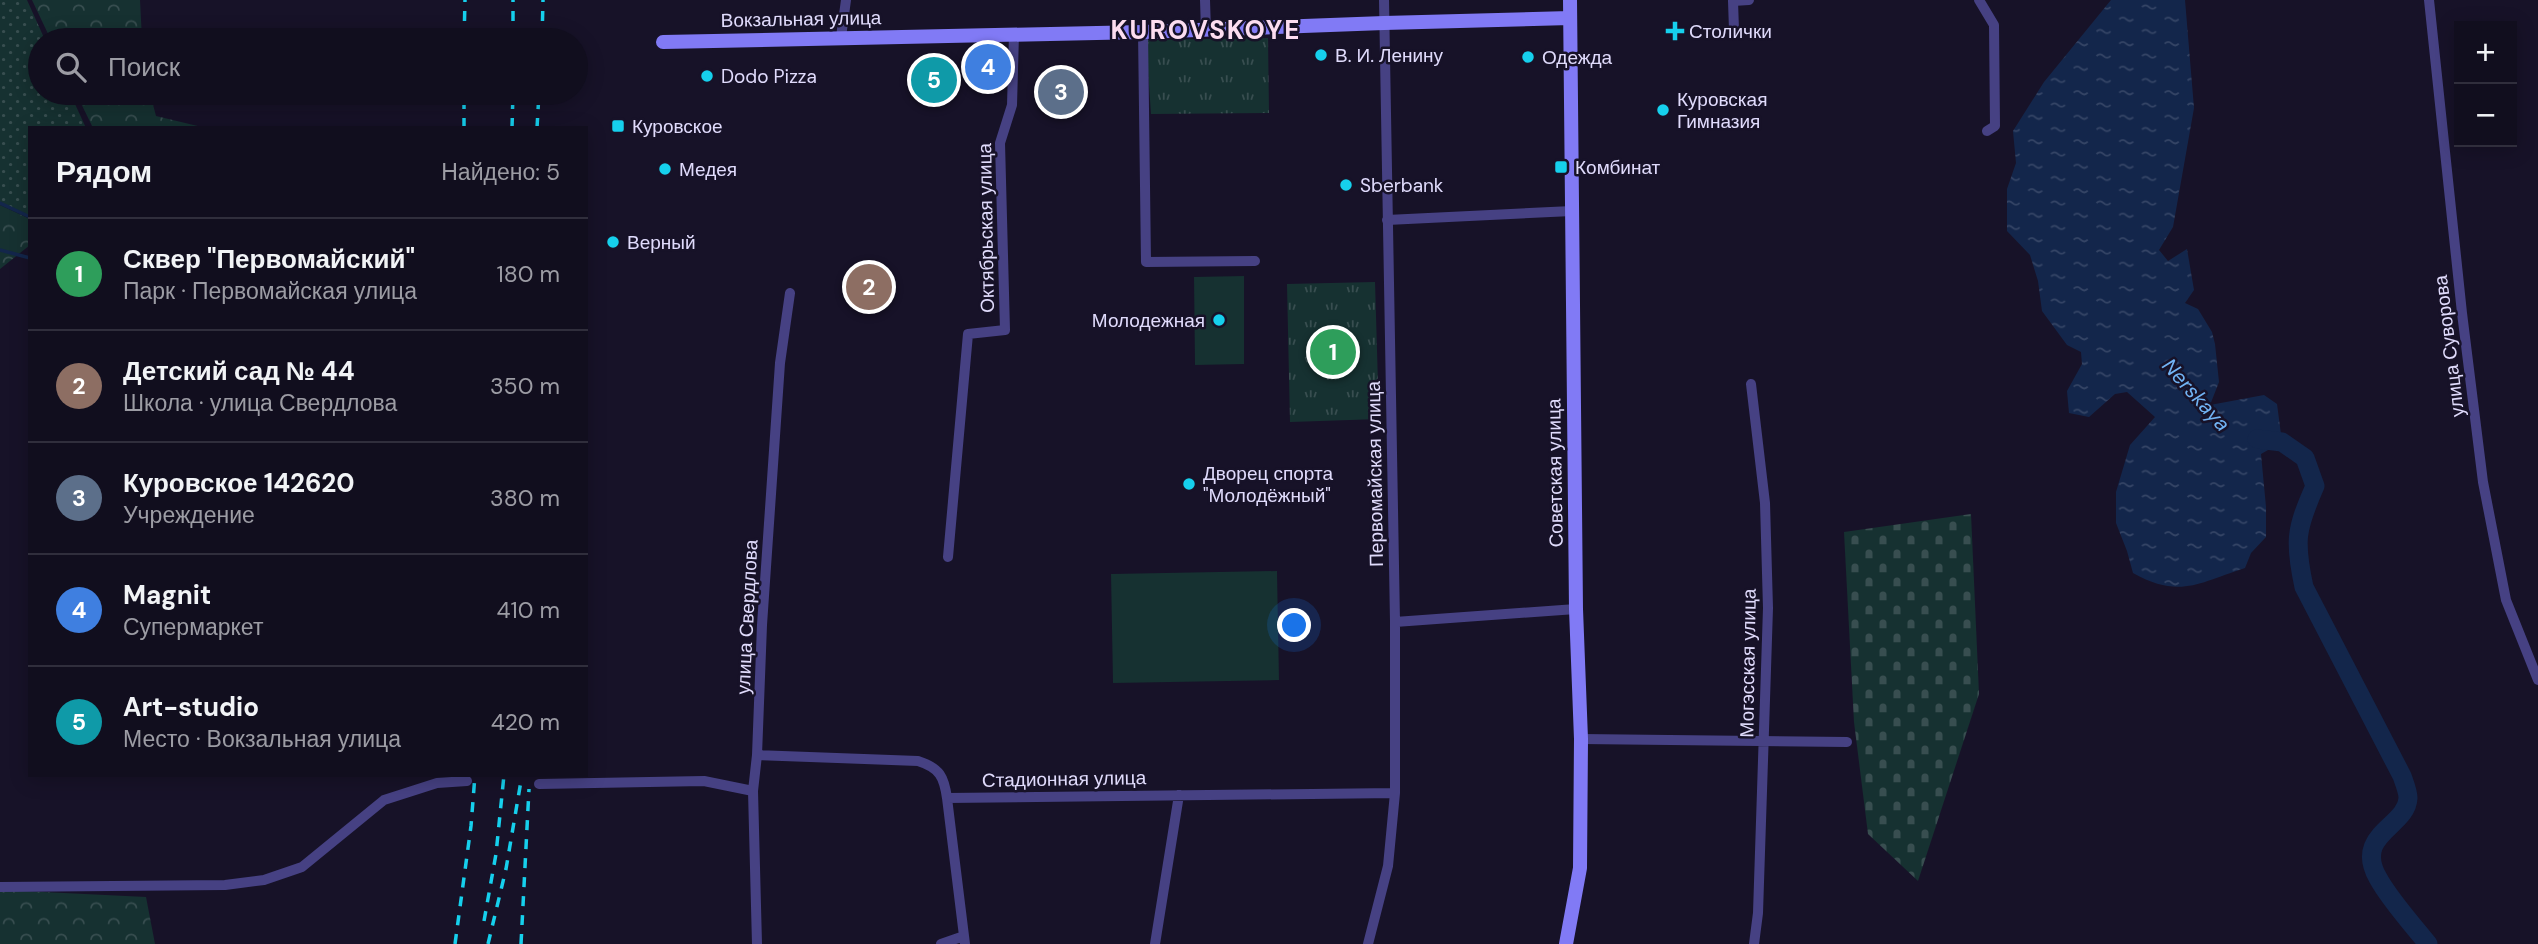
<!DOCTYPE html>
<html lang="ru">
<meta charset="utf-8">
<style>
:root{--surface:#110e1e;--page:#1a1727;--text:#f1f3f6;--muted:#9c9ca4;--line:#302e3c;--accent:#16d0ed}
body{margin:0;font-family:"DM Sans",sans-serif;background:var(--page);color:var(--text)}
.controls{position:absolute;right:21px;top:21px;display:grid;overflow:hidden;border-radius:0px;box-shadow:0 4px 18px #0003}
.controls button{width:63px;height:63px;display:grid;place-items:center;padding:0;border:0;border-bottom:2px solid var(--line);background:var(--surface);color:var(--text);font:35px sans-serif}
.you{position:absolute;left:1295px;top:626px;width:24px;height:24px;margin:-18px;border:5px solid #fff;border-radius:50%;background:#1a73e8;box-shadow:0 0 0 10px #1a73e833}
.badge{display:grid;place-items:center;width:46px;height:46px;border-radius:50%;background:var(--accent);color:#fff;font-size:23px;font-weight:700}
.pin{position:absolute;translate:-50% -50%;border:4px solid #fff;box-shadow:0 2px 7px #0006}
.list{margin:0;padding:0;list-style:none}
h2{display:flex;justify-content:space-between;align-items:center;height:91px;margin:0;padding:0 28px;font-size:30px}
h2 small{font-size:23px;font-weight:400;color:var(--muted)}
.list li{display:grid;grid-template-columns:46px 1fr auto;gap:21px;align-items:center;box-sizing:border-box;height:112px;padding:0 28px;border-top:2px solid var(--line)}
.list b{display:block;font-size:26px;white-space:nowrap}
.list p{margin:0;font-size:23px;white-space:nowrap;color:var(--muted)}
.list em{font-size:23px;font-style:normal;color:var(--muted)}
.icon{flex:none;width:38px;height:38px;fill:none;stroke:currentColor;stroke-width:2;stroke-linecap:round;stroke-linejoin:round}
.map{position:relative;flex:none;width:2538px;height:944px;overflow:hidden}
.search{position:absolute;background:var(--surface);box-shadow:0 4px 18px #0003;left:28px;top:28px;width:560px;height:77px;display:flex;align-items:center;gap:18px;box-sizing:border-box;padding:0 24px;border-radius:38px;color:var(--muted);font-size:26px}
.panel{position:absolute;background:var(--surface);box-shadow:0 4px 18px #0003;left:28px;top:126px;width:560px;height:651px;border-radius:0px}
.map>svg:first-child{display:block}
.grass{fill:url(#grass-dots)}
.forest{fill:url(#forest-crowns)}
.cemetery{fill:url(#cemetery-stones)}
.park{fill:url(#park-tufts)}
.pitch{fill:#163131}
.water{fill:url(#water-ripples)}
.lines{fill:none;stroke-linecap:round;stroke-linejoin:round}
.stream{stroke:#13264b;stroke-width:3.5}
.river{stroke:#13264b;stroke-width:19}
.street{stroke:#464183;stroke-width:10}
.secondary{stroke:#817af5;stroke-width:14}
.rail{stroke:#16d0ed;stroke-width:3.5;stroke-dasharray:10 9;stroke-linecap:butt}
.poi-dot{fill:#16d0ed;stroke:#171228;stroke-width:2.5}
.labels{text-anchor:middle;dominant-baseline:central;stroke-width:5;stroke-linejoin:round;paint-order:stroke}
.street-label{font-size:19px;fill:#e0dbfc;stroke:#171228}
.poi-label{font-size:19px;fill:#e0dbfc;stroke:#171228;text-anchor:start}
.water-label{font-size:21px;font-style:italic;fill:#71b3f4;stroke:#171228}
.district-label{font-size:26px;font-weight:bold;letter-spacing:2px;fill:#fcddf0;stroke:#171228}
</style>
<div class="map">
<svg width="2538" height="944" viewBox="0 0 2538 944">
<defs>
<pattern id="grass-dots" width="8" height="8" patternUnits="userSpaceOnUse" patternTransform="scale(1.75)"><rect width="8" height="8" fill="#163131"/><path d="M2 2h.1M6 6h.1" fill="none" stroke="#384e50" stroke-width="1.8" stroke-linecap="round"/></pattern>
<pattern id="forest-crowns" width="20" height="18" patternUnits="userSpaceOnUse" patternTransform="scale(1.75)"><rect width="20" height="18" fill="#163131"/><path d="M2 6a3 3 0 1 1 6 0M12 15a3 3 0 1 1 6 0" fill="none" stroke="#384e50"/></pattern>
<pattern id="cemetery-stones" width="16" height="16" patternUnits="userSpaceOnUse" patternTransform="scale(1.75)"><rect width="16" height="16" fill="#163131"/><path d="M2 7V4a2 2 0 0 1 4 0v3zM10 15v-3a2 2 0 0 1 4 0v3z" fill="#384e50"/></pattern>
<pattern id="park-tufts" width="24" height="20" patternUnits="userSpaceOnUse" patternTransform="scale(1.75)"><rect width="24" height="20" fill="#163131"/><path d="M3 7l-1-3M5 7V3M7 7l1-3M15 17l-1-3M17 17v-4M19 17l1-3" fill="none" stroke="#384e50"/></pattern>
<pattern id="water-ripples" width="26" height="14" patternUnits="userSpaceOnUse" patternTransform="scale(1.75)"><rect width="26" height="14" fill="#13264b"/><path d="M2 4q2-2 4 0t4 0M15 11q2-2 4 0t4 0" fill="none" stroke="#354566"/></pattern>
</defs>
<rect width="100%" height="100%" fill="#171228"/>
<!-- grass -->
<path class="grass" d="M0,0H27L45,40H40V93H70L86,128H30V216L0,202Z"/>
<!-- forest -->
<path class="forest" d="M32,0H140L142,40H51Z
M76,93H150L156,116L206,128H93Z
M0,205L30,219V245L0,269Z
M0,882L2,890L146,897L155,944H0Z"/>
<!-- cemetery -->
<path class="cemetery" d="M1971,514L1979,694L1918,881L1868,834L1854,722L1844,532Z"/>
<!-- park -->
<path class="park" d="M1268,38L1269,113L1151,114L1146,40Z
M1375,282L1379,419L1290,422L1287,284Z"/>
<!-- pitch -->
<path class="pitch" d="M1244,276V364L1195,365L1194,277Z
M1277,571L1279,680L1113,683L1111,574Z"/>
<!-- water -->
<path class="water" d="M2111,0H2185L2194,108L2173,227L2159,250L2168,261L2187,249L2194,290L2185,303L2198,309L2212,332L2215,344L2219,382L2210,405L2264,395L2277,404L2282,442L2261,454L2266,507V537L2251,553L2245,568C2198,583 2180,599 2133,573L2127,551L2116,523V492L2130,445L2155,417L2127,392L2115,394L2089,417L2069,413L2067,391L2082,364L2081,352L2067,345L2042,311L2038,281L2030,255L2007,231V189L2016,163L2013,131L2044,82Z"/>
<g class="lines">
<!-- stream -->
<path class="stream" d="M0,203L30,217
M0,250L30,258"/>
<!-- river -->
<path class="river" d="M2257,439L2282,442L2305,458L2315,486C2296,529 2294,541 2304,587L2402,776C2404,782 2408,791 2408,798C2407,827 2353,834 2378,878C2390,900 2412,924 2428,944"/>
<!-- street -->
<path class="street" d="M1205,0L1206,30
M1979,0L1994,25L1995,126L1987,131
M2429,0L2462,313L2483,482L2506,600L2538,680
M1734,30L1733,1L1749,0
M1143,32L1146,262L1255,261
M841,37L846,0
M1387,220L1572,211
M1751,384L1765,503L1768,608L1758,913L1754,944
M948,557L968,334L1005,330L1000,143L1012,105L1014,34
M1395,622L1576,609
M1581,739L1847,742
M757,755L918,761C940,768 944,777 947,798L1395,793
M539,784L704,781L753,791
M947,798L965,944
M0,887L225,885L264,880L302,867L384,800L437,783L467,781
M757,944L753,791L757,755L762,625L780,363L790,293
M941,944L964,936
M1155,944L1179,795
M1368,944L1388,866L1395,793V622L1384,0"/>
<!-- secondary -->
<path class="secondary" d="M663,42L1143,32L1384,23L1570,18
M1566,944L1580,868L1581,739L1576,609L1570,0"/>
<!-- rail -->
<path class="rail" d="M464,40L465,0
M513,40V0
M542,40L543,0
M464,128V93
M512,128L513,93
M537,128L539,93
M484,921L496,854L504,775
M455,944L471,826L475,775
M488,944L506,869L522,775
M521,944L529,789"/>
</g>
<!-- markers -->
<g class="poi-dot">
<path d="M1671.5 20.5h7v7h7v7h-7v7h-7v-7h-7v-7h7z"/>
<circle cx="1321" cy="55" r="7"/>
<circle cx="1528" cy="57" r="7"/>
<circle cx="707" cy="76" r="7"/>
<circle cx="1663" cy="110" r="7"/>
<rect x="611" y="119" width="14" height="14" rx="3.5"/>
<rect x="1554" y="160" width="14" height="14" rx="3.5"/>
<circle cx="665" cy="169" r="7"/>
<circle cx="1346" cy="185" r="7"/>
<circle cx="613" cy="242" r="7"/>
<circle cx="1219" cy="320" r="7"/>
<circle cx="1189" cy="484" r="7"/>
</g>
<g class="labels">
<!-- street labels -->
<g class="street-label">
<text transform="translate(801 19) rotate(-1)">Вокзальная улица</text>
<text transform="translate(986 228) rotate(-91)">Октябрьская улица</text>
<text transform="translate(2449 346) rotate(-97)">улица Суворова</text>
<text transform="translate(1555 473) rotate(-91)">Советская улица</text>
<text transform="translate(1375 474) rotate(-91)">Первомайская улица</text>
<text transform="translate(747 617) rotate(-87)">улица Свердлова</text>
<text transform="translate(1748 663) rotate(-89)">Могэсская улица</text>
<text transform="translate(1064 779) rotate(-1)">Стадионная улица</text>
</g>
<!-- poi labels -->
<g class="poi-label">
<text x="1689" y="31">Столички</text>
<text x="1335" y="55">В. И. Ленину</text>
<text x="1542" y="57">Одежда</text>
<text x="721" y="76">Dodo Pizza</text>
<text x="1677" y="99">Куровская<tspan x="1677" dy="22">Гимназия</tspan></text>
<text x="632" y="126">Куровское</text>
<text x="1575" y="167">Комбинат</text>
<text x="679" y="169">Медея</text>
<text x="1360" y="185">Sberbank</text>
<text x="627" y="242">Верный</text>
<text x="1205" y="320" text-anchor="end">Молодежная</text>
<text x="1203" y="473">Дворец спорта<tspan x="1203" dy="22">"Молодёжный"</tspan></text>
</g>
<!-- water labels -->
<g class="water-label">
<text transform="translate(2196 395) rotate(48)">Nerskaya</text>
</g>
<!-- district labels -->
<g class="district-label">
<text x="1206" y="30">KUROVSKOYE</text>
</g>
</g>
</svg>
<div class="controls">
<button>+</button>
<button>−</button>
</div>
<div class="you"></div>
<div class="pin badge" style="left:1333px;top:352px;background:#2e9e5b">1</div>
<div class="pin badge" style="left:869px;top:287px;background:#8d6e63">2</div>
<div class="pin badge" style="left:1061px;top:92px;background:#5c6f8a">3</div>
<div class="pin badge" style="left:988px;top:67px;background:#3f7fe0">4</div>
<div class="pin badge" style="left:934px;top:80px;background:#0f9aa8">5</div>
<div class="search"><svg class="icon" aria-label="search" viewBox="0 0 24 24"><circle cx="10" cy="10" r="6"/><path d="M15 15l6 6"/></svg>Поиск</div>
<section class="panel">
<h2>Рядом<small>Найдено: 5</small></h2>
<ul class="list">
<li><span class="badge" style="background:#2e9e5b">1</span><div><b>Сквер &quot;Первомайский&quot;</b><p>Парк · Первомайская улица</p></div><em>180 m</em></li>
<li><span class="badge" style="background:#8d6e63">2</span><div><b>Детский сад № 44</b><p>Школа · улица Свердлова</p></div><em>350 m</em></li>
<li><span class="badge" style="background:#5c6f8a">3</span><div><b>Куровское 142620</b><p>Учреждение</p></div><em>380 m</em></li>
<li><span class="badge" style="background:#3f7fe0">4</span><div><b>Magnit</b><p>Супермаркет</p></div><em>410 m</em></li>
<li><span class="badge" style="background:#0f9aa8">5</span><div><b>Art-studio</b><p>Место · Вокзальная улица</p></div><em>420 m</em></li>
</ul>
</section>
</div>
